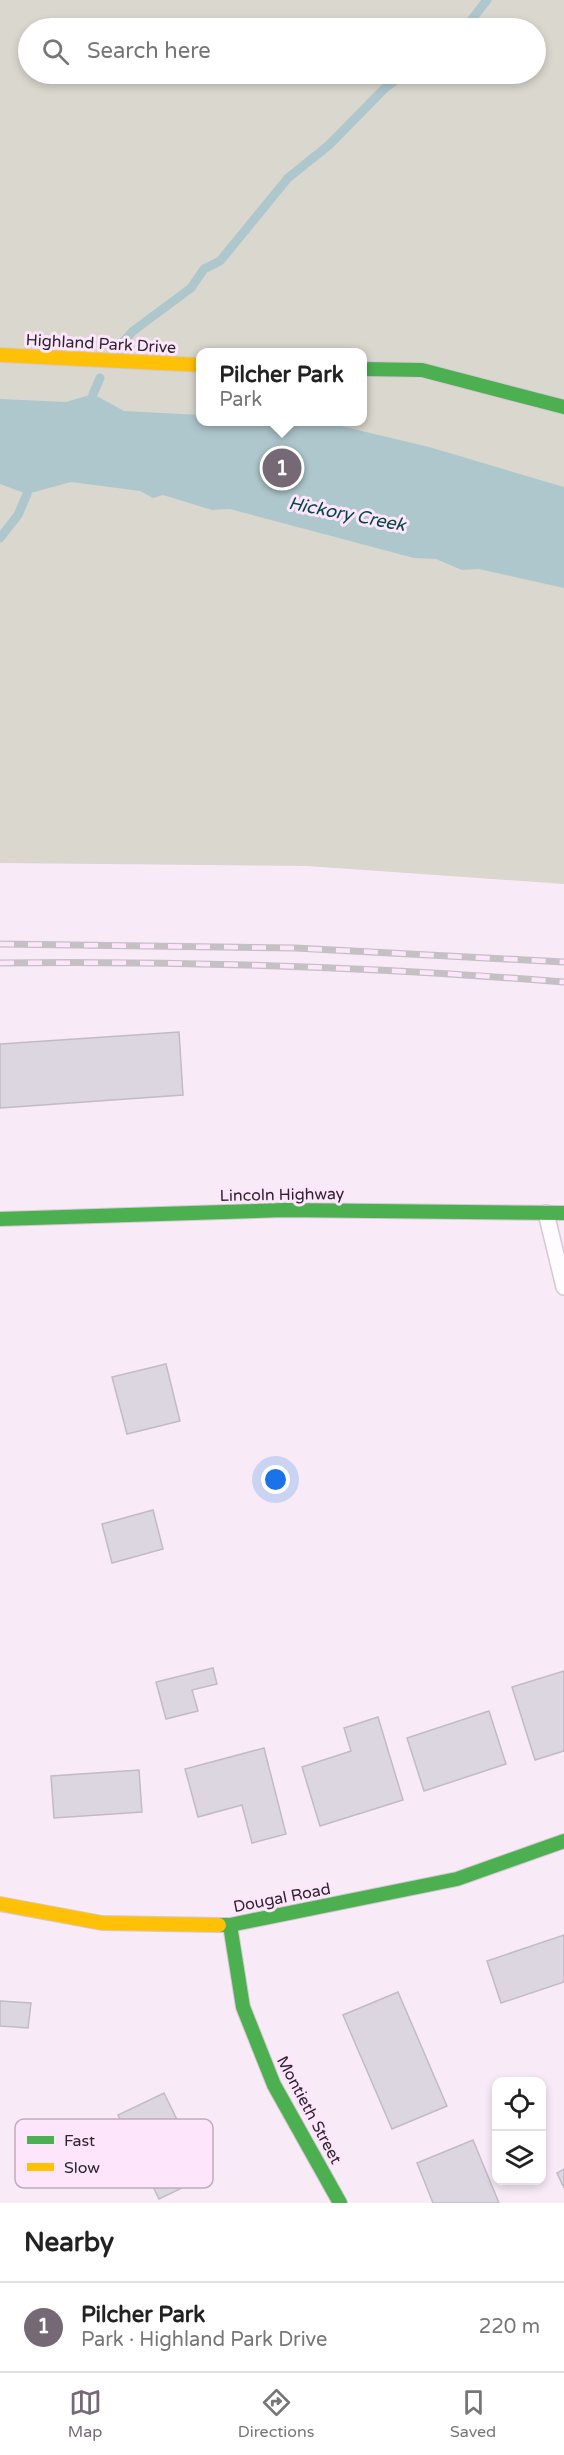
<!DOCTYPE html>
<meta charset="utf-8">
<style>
:root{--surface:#fff;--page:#f6f6f6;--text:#222;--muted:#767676;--line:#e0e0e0;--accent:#746974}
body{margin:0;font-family:"Varela Round",sans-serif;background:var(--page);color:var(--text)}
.controls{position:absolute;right:18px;bottom:18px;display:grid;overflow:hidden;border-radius:12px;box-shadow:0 3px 9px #0003}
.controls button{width:54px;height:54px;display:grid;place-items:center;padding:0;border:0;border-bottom:2px solid var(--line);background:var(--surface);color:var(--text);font:30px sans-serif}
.you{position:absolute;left:276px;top:1480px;width:21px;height:21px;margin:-15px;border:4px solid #fff;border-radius:50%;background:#1a73e8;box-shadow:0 0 0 9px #1a73e833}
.badge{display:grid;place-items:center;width:39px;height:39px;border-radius:50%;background:var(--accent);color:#fff;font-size:20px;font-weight:700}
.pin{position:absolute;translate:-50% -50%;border:3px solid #fff;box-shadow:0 2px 6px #0006}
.popup{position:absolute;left:196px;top:348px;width:171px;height:78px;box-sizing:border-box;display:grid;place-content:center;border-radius:12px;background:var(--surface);filter:drop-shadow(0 2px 4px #0005);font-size:20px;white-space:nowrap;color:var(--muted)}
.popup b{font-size:22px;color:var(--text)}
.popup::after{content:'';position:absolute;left:50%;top:100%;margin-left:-12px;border:12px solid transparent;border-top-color:var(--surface)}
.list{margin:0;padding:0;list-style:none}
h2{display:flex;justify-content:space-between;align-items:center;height:78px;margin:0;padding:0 24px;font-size:26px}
h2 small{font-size:20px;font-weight:400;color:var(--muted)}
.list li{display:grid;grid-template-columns:39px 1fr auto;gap:18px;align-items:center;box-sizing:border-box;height:90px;padding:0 24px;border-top:2px solid var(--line)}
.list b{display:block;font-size:22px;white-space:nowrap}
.list p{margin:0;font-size:20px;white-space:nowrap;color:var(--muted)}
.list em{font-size:20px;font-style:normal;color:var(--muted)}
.icon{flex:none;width:33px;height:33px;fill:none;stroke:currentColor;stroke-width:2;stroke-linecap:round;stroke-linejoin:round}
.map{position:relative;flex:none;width:564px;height:2203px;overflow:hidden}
.search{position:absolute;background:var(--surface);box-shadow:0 3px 9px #0003;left:18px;right:18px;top:18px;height:66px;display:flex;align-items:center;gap:15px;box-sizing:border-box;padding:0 21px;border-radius:33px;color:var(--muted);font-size:22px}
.sheet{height:168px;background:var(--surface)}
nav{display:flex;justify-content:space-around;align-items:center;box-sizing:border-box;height:84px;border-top:2px solid var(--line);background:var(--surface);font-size:16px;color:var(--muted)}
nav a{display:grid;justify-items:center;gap:3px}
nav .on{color:var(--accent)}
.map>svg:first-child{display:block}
.green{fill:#dad7cf;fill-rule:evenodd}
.water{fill:#aec7cc}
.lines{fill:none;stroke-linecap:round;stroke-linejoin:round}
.stream{stroke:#aec7cc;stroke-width:9}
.building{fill:#dcd6e1;stroke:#c0bbc6;stroke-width:1.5}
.lane-casing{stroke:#d4c9d3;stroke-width:18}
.fast-casing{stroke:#d4c9d3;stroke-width:16}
.slow-casing{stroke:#d4c9d3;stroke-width:16}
.lane{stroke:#fefcfe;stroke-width:15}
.fast{stroke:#4caf50;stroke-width:14}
.slow{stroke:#ffc107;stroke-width:14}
.rail-casing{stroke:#c4c0c4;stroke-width:7}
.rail{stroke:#fde6fb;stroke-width:4.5;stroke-dasharray:14;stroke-linecap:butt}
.labels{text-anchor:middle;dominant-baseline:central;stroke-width:6;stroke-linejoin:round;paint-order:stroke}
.street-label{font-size:16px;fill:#2d232d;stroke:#fde6fb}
.water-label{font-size:18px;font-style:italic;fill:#034648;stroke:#fde6fb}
.key{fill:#fde6fb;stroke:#bfacbd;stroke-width:1.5}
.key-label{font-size:16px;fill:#2d232d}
</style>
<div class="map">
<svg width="564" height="2203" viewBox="0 0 564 2203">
<rect width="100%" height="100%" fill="#f8ebf7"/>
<!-- green -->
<path class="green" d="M0,0H564V884L307,866L0,863ZM28,28H536V74H28ZM201,352H363V422H201Z"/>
<!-- water -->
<path class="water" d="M93,394L124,411L201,415V422H324L429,447L564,487V588L479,569L462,570L436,559L414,558L230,509L212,510L163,495L153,498L140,491L71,482L27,494L0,484V399L66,402Z"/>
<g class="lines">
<!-- stream -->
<path class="stream" d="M465,28L487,0
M114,352L133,331L191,288L204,269L220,261L288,178L329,145L386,87L404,74
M93,394L100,378
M0,538L18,515L27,494"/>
</g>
<!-- building -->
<path class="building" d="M179,1032L183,1095L0,1108V1044Z
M166,1364L180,1421L127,1434L112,1377Z
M153,1510L163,1549L112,1563L102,1524Z
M213,1668L217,1684L192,1690L198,1711L166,1719L156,1682Z
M564,1671V1751L535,1760L512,1687Z
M489,1711L506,1764L424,1791L407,1738Z
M378,1717L403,1800L320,1826L302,1767L351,1751L344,1728Z
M264,1748L286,1834L252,1843L242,1805L198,1817L185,1769Z
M139,1770L142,1812L54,1818L51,1776Z
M564,1935V1982L501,2003L487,1961Z
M398,1992L447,2106L392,2129L343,2015Z
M0,2001L31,2003L28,2028L0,2026Z
M164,2093L205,2177L159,2199L118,2115Z
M473,2140L499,2203H433L417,2163Z
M564,2169V2188L557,2173Z"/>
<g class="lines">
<!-- lane casing -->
<g class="lane-casing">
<path id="lane" d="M546,1213L564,1287"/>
</g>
<!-- fast casing -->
<g class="fast-casing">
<path id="fast" d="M363,369L422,370L564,407
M0,1219L284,1210L564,1213
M219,1925H230L457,1879L564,1841
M230,1925L243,2007L274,2085L340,2203"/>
</g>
<!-- slow casing -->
<g class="slow-casing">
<path id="slow" d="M0,355L201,365
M0,1904L102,1923L219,1925"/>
</g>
<!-- lane -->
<use href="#lane" class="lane"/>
<!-- fast -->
<use href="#fast" class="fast"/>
<!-- slow -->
<use href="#slow" class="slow"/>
<!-- rail casing -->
<g class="rail-casing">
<path id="rail" d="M0,944L295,948L564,962
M0,963C188,961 377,967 564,982"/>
</g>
<!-- rail -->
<use href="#rail" class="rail"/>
</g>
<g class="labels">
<!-- street labels -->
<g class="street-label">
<text transform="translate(101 344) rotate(3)">Highland Park Drive</text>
<text transform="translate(282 1195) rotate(-1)">Lincoln Highway</text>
<text transform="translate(282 1898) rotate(-11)">Dougal Road</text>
<text transform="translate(309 2110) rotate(62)">Montieth Street</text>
</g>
<!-- water labels -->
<g class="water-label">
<text transform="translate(347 514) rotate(11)">Hickory Creek</text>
</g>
</g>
<!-- legend -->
<rect x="15" y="2119" width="198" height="69" rx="9" class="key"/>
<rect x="27" y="2136" width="27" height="8" fill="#4caf50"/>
<rect x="27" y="2163" width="27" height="8" fill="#ffc107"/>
<g class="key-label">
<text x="64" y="2146">Fast</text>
<text x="64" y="2173">Slow</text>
</g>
</svg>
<div class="controls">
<button><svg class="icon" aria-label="locate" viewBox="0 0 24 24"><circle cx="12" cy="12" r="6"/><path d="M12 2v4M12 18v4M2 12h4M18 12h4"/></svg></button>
<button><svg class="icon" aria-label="layers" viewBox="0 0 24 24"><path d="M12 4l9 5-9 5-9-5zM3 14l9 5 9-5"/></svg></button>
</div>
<div class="you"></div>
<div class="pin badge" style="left:282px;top:468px">1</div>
<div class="popup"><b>Pilcher Park</b>Park</div>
<div class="search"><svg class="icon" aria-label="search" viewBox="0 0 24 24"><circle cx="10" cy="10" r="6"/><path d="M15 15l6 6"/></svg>Search here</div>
</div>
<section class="sheet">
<h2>Nearby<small></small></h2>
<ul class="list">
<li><span class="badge">1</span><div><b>Pilcher Park</b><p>Park · Highland Park Drive</p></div><em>220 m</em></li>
</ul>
</section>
<nav>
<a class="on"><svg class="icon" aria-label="map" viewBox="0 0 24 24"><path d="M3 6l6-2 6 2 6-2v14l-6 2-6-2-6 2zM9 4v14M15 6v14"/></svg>Map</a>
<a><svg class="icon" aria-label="directions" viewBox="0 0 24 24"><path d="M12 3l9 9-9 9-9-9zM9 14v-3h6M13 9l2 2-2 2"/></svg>Directions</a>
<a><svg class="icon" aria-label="saved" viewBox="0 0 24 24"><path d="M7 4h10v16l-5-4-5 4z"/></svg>Saved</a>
</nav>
